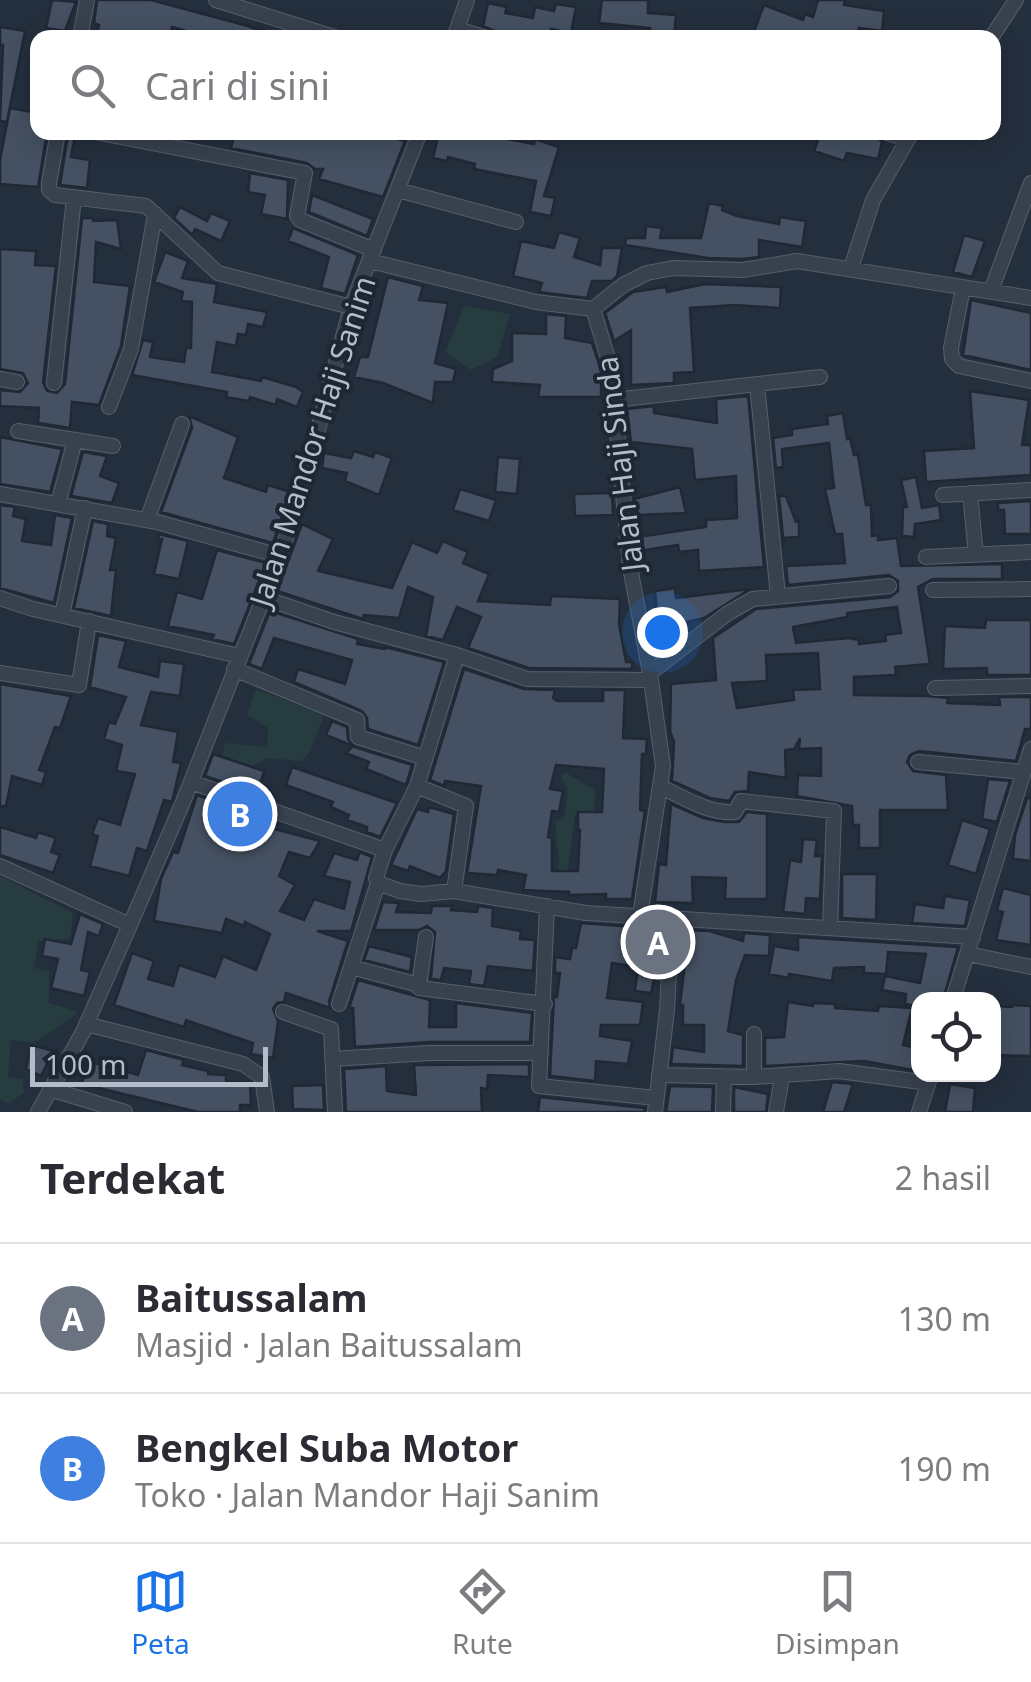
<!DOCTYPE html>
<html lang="id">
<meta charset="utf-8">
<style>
:root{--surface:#fff;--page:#f2f2f3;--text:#2b2b33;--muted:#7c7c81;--line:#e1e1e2;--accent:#1a73e8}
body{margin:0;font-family:"Noto Sans",sans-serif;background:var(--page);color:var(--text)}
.controls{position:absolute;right:30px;bottom:30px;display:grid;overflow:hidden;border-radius:20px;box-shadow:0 5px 25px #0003}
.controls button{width:90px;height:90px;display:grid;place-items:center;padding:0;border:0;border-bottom:2px solid var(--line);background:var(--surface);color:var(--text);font:50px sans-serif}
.scale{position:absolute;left:30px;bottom:25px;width:238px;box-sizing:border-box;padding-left:10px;border:5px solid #b4bcc9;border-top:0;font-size:28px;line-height:35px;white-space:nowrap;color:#b4bcc9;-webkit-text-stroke:8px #1d2633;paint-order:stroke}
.you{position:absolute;left:662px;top:632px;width:35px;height:35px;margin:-25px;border:8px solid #fff;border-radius:50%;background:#1a73e8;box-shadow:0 0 0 15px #1a73e833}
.badge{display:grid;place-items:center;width:65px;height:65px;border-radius:50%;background:var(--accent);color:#fff;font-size:32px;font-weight:700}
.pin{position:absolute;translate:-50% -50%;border:5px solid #fff;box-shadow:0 2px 10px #0006}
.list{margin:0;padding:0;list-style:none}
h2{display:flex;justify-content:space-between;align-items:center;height:130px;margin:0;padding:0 40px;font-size:42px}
h2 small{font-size:32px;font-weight:400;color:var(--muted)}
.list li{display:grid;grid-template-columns:65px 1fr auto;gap:30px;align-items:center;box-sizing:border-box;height:150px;padding:0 40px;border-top:2px solid var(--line)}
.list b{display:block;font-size:38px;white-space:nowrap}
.list p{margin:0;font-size:32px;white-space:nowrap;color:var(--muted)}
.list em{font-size:32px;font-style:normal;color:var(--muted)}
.icon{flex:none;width:55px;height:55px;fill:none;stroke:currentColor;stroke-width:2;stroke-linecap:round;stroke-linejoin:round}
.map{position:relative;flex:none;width:1031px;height:1112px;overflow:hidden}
.search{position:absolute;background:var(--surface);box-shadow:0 5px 25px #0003;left:30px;right:30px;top:30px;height:110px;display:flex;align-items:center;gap:25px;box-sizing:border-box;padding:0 35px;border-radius:20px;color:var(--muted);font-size:38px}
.sheet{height:430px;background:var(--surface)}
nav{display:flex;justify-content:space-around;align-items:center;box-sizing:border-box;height:140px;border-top:2px solid var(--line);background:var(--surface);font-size:28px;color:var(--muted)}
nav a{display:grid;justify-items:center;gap:5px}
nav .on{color:var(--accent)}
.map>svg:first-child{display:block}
.green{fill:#263c3f}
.building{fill:#455162;stroke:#1f2835;stroke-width:2.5;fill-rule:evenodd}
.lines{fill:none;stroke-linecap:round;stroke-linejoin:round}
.minor-casing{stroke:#565f6c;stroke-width:16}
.minor{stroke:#38414e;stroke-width:14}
.labels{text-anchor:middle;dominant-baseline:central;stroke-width:8;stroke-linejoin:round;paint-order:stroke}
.street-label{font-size:30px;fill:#b4bcc9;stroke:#1d2633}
</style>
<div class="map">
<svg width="1031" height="1112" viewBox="0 0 1031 1112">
<rect width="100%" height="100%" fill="#242f3e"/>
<!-- green -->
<path class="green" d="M464,306L510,314L497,357L471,370L445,352Z
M256,689L324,715L310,752L301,761L267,758L251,767L222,755L225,743L267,747L268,728L247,715Z
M565,772L595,790L594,812L575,814L565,892H554L559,862L555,822L564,818L568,789L561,777Z
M0,876L73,913L70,939L38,941L34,968L49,971V1003L79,1012L35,1043L11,1040L8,1077L23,1079L24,1093L8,1104L0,1099Z"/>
<!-- building -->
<path class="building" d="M52,0L76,2L65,31L46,28Z
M97,0H151L248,26L272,35V38H212L172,27L170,38H96L99,25L94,23Z
M602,0H648V13L676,15L674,38H649L650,28L599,23Z
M818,0H845L844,5L884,11L882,31L859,28L856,38H771L754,31L764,5L803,20L805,14L813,17Z
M488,3L507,7L505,13L533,18L535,7L554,11L556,4L576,7L571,33L551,29L550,38H534L496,32L483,26Z
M0,27L25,31L7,122L0,121L3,45H0Z
M10,108L38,113V132H47L38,187L0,184V160Z
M235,132H391L389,137L405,141L383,197L319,179L323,169H315L307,163L231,148Z
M439,132L462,136L463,132H469L534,144L535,139L559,147L544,196L555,198L551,216L530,212L536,181L474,169L475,164L448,157L447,161L433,158Z
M821,132L874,135L882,142L878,159L847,153L844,161L814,151Z
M68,134L75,136L71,157L90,160L87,188L60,185Z
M250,173L288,180L287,219L261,214L265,195L248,192Z
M312,195L373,219L367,236L309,212Z
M709,203L723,206L722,210L737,216L779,224L780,217L806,221L802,247L759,240V257L742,259L708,258L625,245L626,238H645L646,226L662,228L660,238H701Z
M180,207L207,221L211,213L230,221L221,241L195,229L193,234L189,232L174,218Z
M82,218H93V221L117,220L121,249L96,242L94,282L130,286L121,346L99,405L72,402L70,428L38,423L39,408L0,406V390L20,392L28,383L23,373L0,369V249L36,251L35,265L56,266L43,382L47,391L57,393L65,384Z
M293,228L358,255L345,294L321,288L329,257L288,241Z
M559,232L580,238L574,257L600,265L602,248H622L617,276L612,281H592L587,298L539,292L542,283L513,276L521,241L554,248Z
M964,235L985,241L972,277L953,272Z
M165,252L188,261L182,278L217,284L214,302L267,312L263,327L248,324L246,335L238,334L236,346L217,342L212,372L261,381L262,377L296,387L303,392L297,407L277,399L276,405L250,397L249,401L226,397L227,392L132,375L143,340L153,342L150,357L184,362L186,348H191L192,302L181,301L183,292L154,282Z
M388,277L423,286L419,300L448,303L435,363L456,369L453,382H435L433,403L383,383L354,377L360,357H368Z
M705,284L781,287L780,308L735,305L690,308L694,372L674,373V383L631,385V330L614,341L605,313L633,292L666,287L667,292Z
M971,300L1031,313V370L963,355Z
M546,314L566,316L565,338L592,343L601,370V397H538L540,385L492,382L493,369L512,361V333L546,334Z
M970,391L1029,400L1022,445H1031V475L926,482L924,451L974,448Z
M748,396L764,567L699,571L698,550L679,552L678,545L639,551L638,537L706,527V520L737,518L736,476L695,480L692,449L631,442L627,409L654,406V413L717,423L716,399Z
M843,413L847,439L850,438L854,455H858L866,505H871L872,536L878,535V540L897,538L901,566L1002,564V579H933L918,587L930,664L895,667L896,675L854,677V695L927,696L948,698L947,703L1000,705L999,697H1031V729H1025L1016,761L919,751L910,755L907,762L913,771L946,775L948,810H880V848H859V825H853L852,806L797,796L798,775L821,776V748L799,749L800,738L794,749L785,750L786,778L749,772L748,791L735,792L729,801L710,798L672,781L674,742L670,731L671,684L716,680L713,638L756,609L890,597L898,591V581L889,575L788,585L786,566L845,563L842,534H835L825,489L834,488L829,443L782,449L783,467L776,468L773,438L792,435V429L828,424L827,416ZM897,607L901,633L885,635L886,641L859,644V640L849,638L796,643L793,627L847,617V613ZM818,653L820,689L793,690L794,700L737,708L732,683L767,681L766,655Z
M189,416L238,437L224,478L266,492L268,485L290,492L273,543L161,512L192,428Z
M0,437L62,449L50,492L0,484Z
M354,451L373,457L375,452L392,458L379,495L345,481L347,473L322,468L324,453L351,458Z
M83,452L107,456L100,476L119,483L112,503L71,496Z
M498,457L520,459L517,494L495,492Z
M916,477L922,508L939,505L941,520L915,524L914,537L902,536L903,507H907L901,480Z
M680,487L686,513L638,515L634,499Z
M460,489L496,500L489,521L453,510Z
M612,493L613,515L575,516L574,494Z
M779,496H786L796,522L799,521V537L783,538L784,546Z
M1031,501V534H1005L1004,510H998V503Z
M0,505L15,507L13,516L26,519L22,541L51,545L55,515L72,518L54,603L0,588Z
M93,521L108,524L107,536L116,538L110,570H116L111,616L74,608Z
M302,524L333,539L318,571L392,588L412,542L437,553L443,541L468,552L463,563L489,574L478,601L550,605L551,596L620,599L619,624L626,662H632V669L529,668L468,648L481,617L457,607L443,640L426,636L433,597L408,587L399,618L364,615L363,619L277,591Z
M159,534L188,541L179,579L154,574L162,539H158Z
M217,550L266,563L234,644L212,639L214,635L168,626L177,592L202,599Z
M675,588L676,598L750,589L704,618L653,630L650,614L657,612L655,591Z
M270,611L358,639L357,644L385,649V647L444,662L418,745L368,729L367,718L362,711L294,682L298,669L345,684L352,660L274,638L262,669L249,664Z
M986,620H1031V675H987V668L943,669L945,626L985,628Z
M98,635L126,641L119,667L158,677L160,661L184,664L180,696L151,692L141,725L178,732L173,762L181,763L172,802L164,800L147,851L137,848L129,876L90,866L98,836L92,834L98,818L120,825L135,774L116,771L122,745L104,739L109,722L115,724L126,697L90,687Z
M464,669L524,689L555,690L553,698L557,701H603V690H625L623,738L647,739L646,754H642L640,810L645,811L632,899H606V894L569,895V892L523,890L526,875L498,870L497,875L467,873L481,786L445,781L444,786L430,780ZM556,765L604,769L602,812H578V830H580L578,871H552V838L548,837L552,811L559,812L563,791L550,789Z
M0,684L71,696L60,728L55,727L39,770L46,772L42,785L12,776L6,806H0Z
M332,721L347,727L348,739L354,747L412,765L406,785L366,769L369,762L346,753L353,746L326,735Z
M213,754L264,771L257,794L205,776Z
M292,767L397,803L380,837L367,832V827L347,820L349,815L331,807L333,802L286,785Z
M988,779L1010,781L997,822L982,819Z
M197,795L272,822L270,828L320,841L310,858L289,852L279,876L295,885L280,911L304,920L314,899L344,909L350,882L324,876L334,853L357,860L360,852L372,857L351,931H317L348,941L329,1001L330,1008L286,993L284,1002L277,1003L273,1009L278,1021L273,1058L251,1054L253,1043L186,1020L184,1027L114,1005L132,953L154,961L148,979L173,986L179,965L215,977L223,956L256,970L270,934L245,922L244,926L226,919L222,933L154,921L161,879L173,852L178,853Z
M1027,798H1031V861L1013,859L1015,835Z
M671,804L703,818L724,822H739L747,812L767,814V899H725L726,878L692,877L693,903L655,902L659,864L666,865Z
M429,807L454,814L446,871L440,878L410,866L408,871L391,865L417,809L428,812Z
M962,820L990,829L976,874L948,865Z
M0,827L36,838L38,832L56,838L51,852L60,855L53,873L0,855Z
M803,839L817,840L815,856H822L820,899L806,898L805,914L783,912L790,860L801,862Z
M842,874H877L876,920L842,918Z
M1003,888L1031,895V945L996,940L1003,912L997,910Z
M945,896L970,900L965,926L912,923L915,904L943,908Z
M383,902L399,903L396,912L431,913L432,906H452L451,910L477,912L478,906L493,908L492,926L521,931L520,939L535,940L533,971L488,966L484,986L469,984L471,971L444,968L441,980L431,979L435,932L427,926L419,930H374Z
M80,914L103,924L99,936L88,932L81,970L90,972L84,996L51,988L58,959L42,956L45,939L71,944Z
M581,923L661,929L659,956L651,993L635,991L638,967L612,963L607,998L643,1002L640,1025H601L600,1036L632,1041L628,1064L596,1061L595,1081L550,1076L554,996L557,997L560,973H555V957L570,959L572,948H576Z
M684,930L709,931L743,941L744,933L770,935L769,956L745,955L736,980L728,1031L743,1035V1066L671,1064L673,1047L704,1052V1025H683V1005H680L685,963L680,962Z
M798,937L958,947L943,1000H918V1006L905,1004L906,994L882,990L885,976L920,983L926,954L888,952L886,974L864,973V967L834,968L832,981L789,974L788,978L769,974L774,946L798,950Z
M369,946L412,957L410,972L364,960Z
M358,980L430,1000L429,1027H456V1003L532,1013L530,1042H430L355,1047L353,1008H349Z
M788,1002L813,1006V1003L835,1004V1008L878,1011L879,1006L912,1008L903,1045L918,1048V1071L864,1061L765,1066V1038L784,1037Z
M1012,1005L1031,1006V1056L994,1055V1006L1012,1007Z
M31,1045L54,1051L56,1058L53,1063L47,1064L41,1076L26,1069Z
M146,1050L184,1060L182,1065L208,1071V1074L226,1075V1082H250L251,1105H240V1112H198L82,1084L87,1061L138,1075Z
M529,1064V1077L488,1075L487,1089L481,1088L482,1112H346L344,1069L386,1066L387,1091L416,1095L414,1065Z
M832,1082L853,1084L844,1112H823Z
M950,1084L975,1088L973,1112H945Z
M323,1085L324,1110L293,1109L292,1086Z
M670,1086L713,1087L712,1112H666Z
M734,1087L768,1094L766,1112H734Z
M540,1097L645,1108L644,1112H538Z"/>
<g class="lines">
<!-- minor casing -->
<g class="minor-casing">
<path id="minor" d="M216,0L337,38
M457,29L487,38
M80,38L87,0
M454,38L467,0
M991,38L1016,0
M58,132L49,183V190L55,195L146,206L218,273L351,307
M95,132L305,173L297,216L300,220L374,250
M884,132L906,139
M398,190L516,222
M370,261L536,302L593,309L623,285L647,273L673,268L743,270L797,261L1031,298
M851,268L873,200L912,132
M963,288L951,348L952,359L959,366L1031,381
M991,291L1031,183
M593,309L611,368L630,567L650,673L663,766L640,916
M0,379L17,382
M54,383L74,198
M757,384L778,596
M614,400L820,377
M109,407L131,349L155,214
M18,431L75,440L58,504
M75,440L113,446
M970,493L976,555
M0,494L157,522L280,556
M943,495L1031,490
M147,520L182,424
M926,557L1031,552
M933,590L1031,589
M0,598L33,609L239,656
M264,598L334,622L457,655L417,786L385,850L376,878L378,883L339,1004
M62,615L85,508
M457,655L527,679L651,680
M234,669L357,720L358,737L425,758
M0,673L79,685L89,621
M650,673L728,613L753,599L889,586
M935,688L1031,686
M918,762L1024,772
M191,782L385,850
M417,786L466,806L454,891
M661,787C685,798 709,814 735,812L741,801L834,811L830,928
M0,866L130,925
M378,883L400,891L421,894L454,891L586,913L973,937
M547,906L539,1086L656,1098
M968,954L1031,967
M351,967L419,985L426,937
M419,985V988L545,1004
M953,999L1031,749
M283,1012L331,1029L335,1112
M86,1024L243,1064L262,1077L267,1112
M332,1059L430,1053H541
M659,1075L754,1077L839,1071L928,1083
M754,1077V1034
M53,1090L125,1112
M38,1112L83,1032L130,925L183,802L280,556L299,500L351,307L420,132
M655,1112L667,1010L672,918
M723,1112L724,1077
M776,1112L782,1077
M919,1112L931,1075"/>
</g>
<!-- minor -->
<use href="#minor" class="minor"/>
</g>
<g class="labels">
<!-- street labels -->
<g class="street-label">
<text transform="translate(312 441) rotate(-72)">Jalan Mandor Haji Sanim</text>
<text transform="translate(619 464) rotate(-97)">Jalan Haji Sinda</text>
</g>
</g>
</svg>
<div class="controls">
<button><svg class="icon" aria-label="locate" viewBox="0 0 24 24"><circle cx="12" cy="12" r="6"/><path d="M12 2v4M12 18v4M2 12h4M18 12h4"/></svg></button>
</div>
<div class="scale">100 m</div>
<div class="you"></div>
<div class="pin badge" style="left:658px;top:942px;background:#6b7280">A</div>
<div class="pin badge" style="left:240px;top:814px;background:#3f7fe0">B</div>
<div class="search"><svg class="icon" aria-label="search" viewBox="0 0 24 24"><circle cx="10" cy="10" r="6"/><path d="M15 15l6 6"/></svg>Cari di sini</div>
</div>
<section class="sheet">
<h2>Terdekat<small>2 hasil</small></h2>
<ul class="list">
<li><span class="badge" style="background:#6b7280">A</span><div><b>Baitussalam</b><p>Masjid · Jalan Baitussalam</p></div><em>130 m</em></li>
<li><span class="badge" style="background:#3f7fe0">B</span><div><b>Bengkel Suba Motor</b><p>Toko · Jalan Mandor Haji Sanim</p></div><em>190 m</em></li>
</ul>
</section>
<nav>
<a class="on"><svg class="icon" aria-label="map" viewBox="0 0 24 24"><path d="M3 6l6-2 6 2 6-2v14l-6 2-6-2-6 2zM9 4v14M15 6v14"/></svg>Peta</a>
<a><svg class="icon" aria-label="directions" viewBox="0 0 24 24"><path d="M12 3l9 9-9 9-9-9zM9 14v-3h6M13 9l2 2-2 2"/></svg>Rute</a>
<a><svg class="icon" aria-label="saved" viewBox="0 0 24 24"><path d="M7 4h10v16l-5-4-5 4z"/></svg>Disimpan</a>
</nav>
